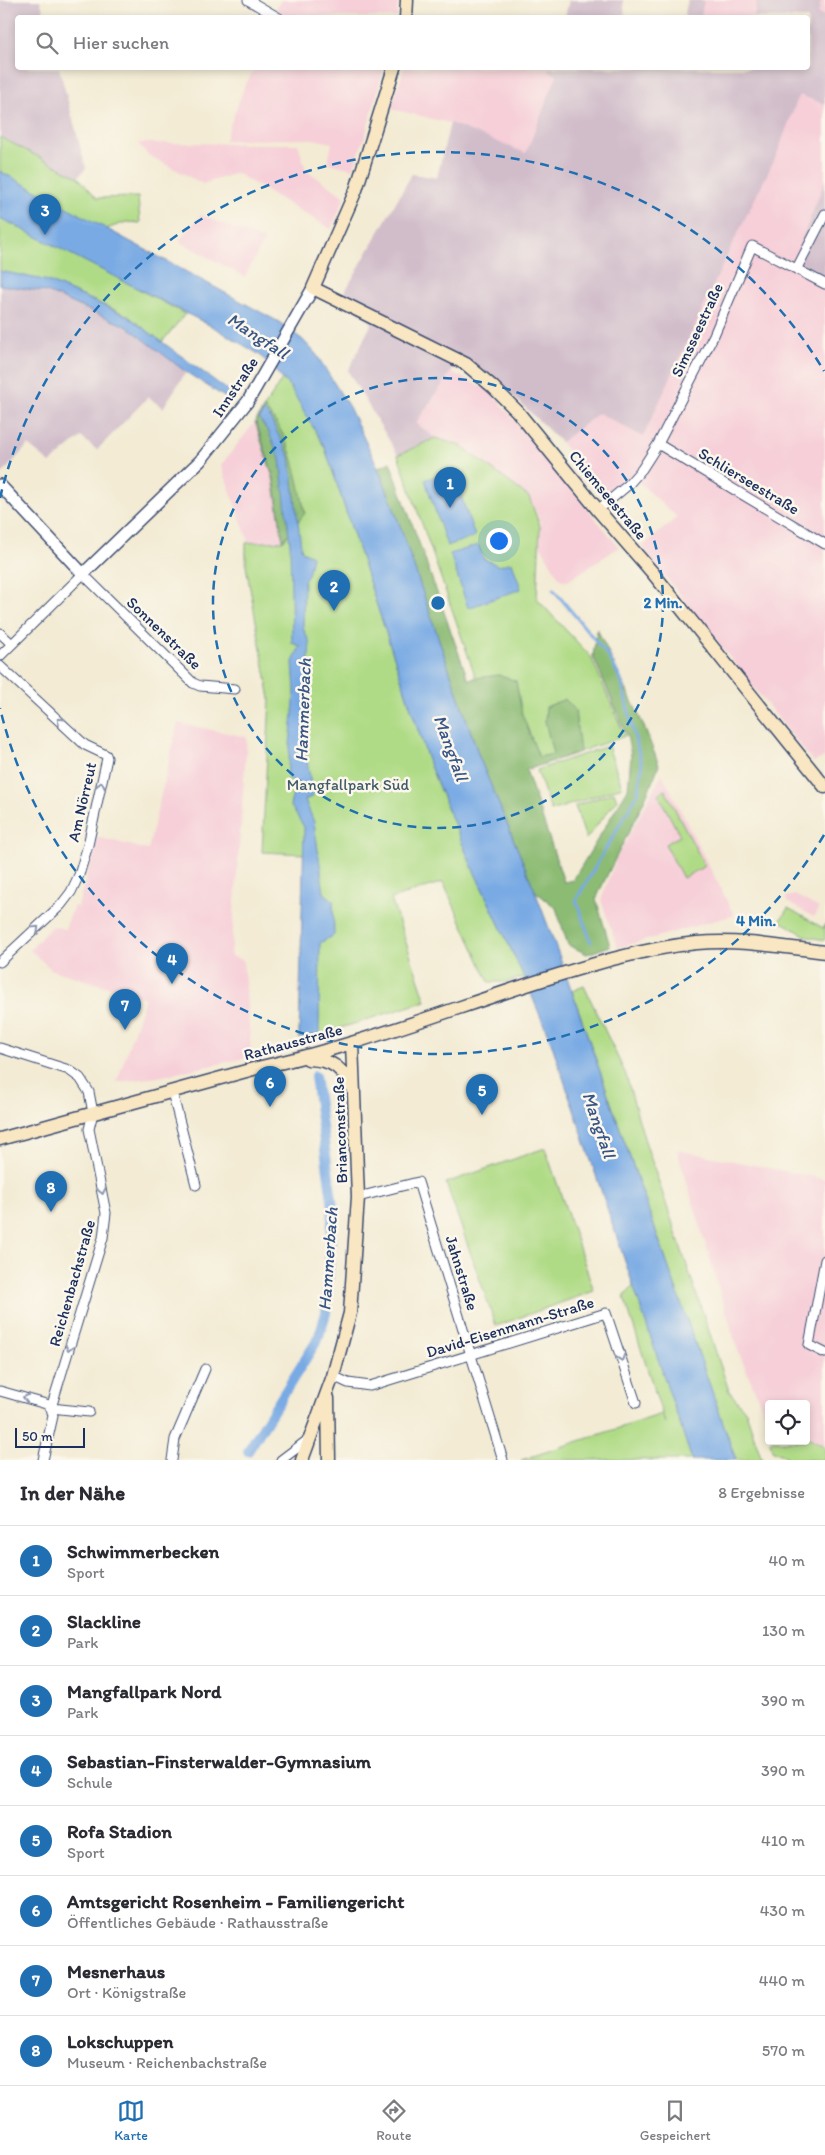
<!DOCTYPE html>
<html lang="de">
<meta charset="utf-8">
<style>
:root{--surface:#fff;--page:#f2f2f3;--text:#2b2b33;--muted:#7c7c81;--line:#e1e1e2;--accent:#1f6fb2}
body{margin:0;font-family:Itim,sans-serif;background:var(--page);color:var(--text)}
.controls{position:absolute;right:15px;bottom:15px;display:grid;overflow:hidden;border-radius:5px;box-shadow:0 2px 8px #0003}
.controls button{width:45px;height:45px;display:grid;place-items:center;padding:0;border:0;border-bottom:1px solid var(--line);background:var(--surface);color:var(--text);font:25px sans-serif}
.scale{position:absolute;left:15px;bottom:12px;width:70px;box-sizing:border-box;padding-left:5px;border:2px solid #1b2f5e;border-top:0;font-size:14px;line-height:18px;white-space:nowrap;color:#1b2f5e;-webkit-text-stroke:4px #fbf7ec;paint-order:stroke}
.you{position:absolute;left:498px;top:540px;width:18px;height:18px;margin:-12px;border:4px solid #fff;border-radius:50%;background:#1a73e8;box-shadow:0 0 0 8px #1a73e833}
.badge{display:grid;place-items:center;width:32px;height:32px;border-radius:50%;background:var(--accent);color:#fff;font-size:16px;font-weight:700}
.pin{position:absolute;translate:-50% -41px;filter:drop-shadow(0 1px 2px #0008)}
.pin::after{content:'';position:absolute;top:26px;width:18px;height:15px;background:inherit;clip-path:polygon(0 0,100% 0,50% 100%)}
.list{margin:0;padding:0;list-style:none}
h2{display:flex;justify-content:space-between;align-items:center;height:65px;margin:0;padding:0 20px;font-size:21px}
h2 small{font-size:16px;font-weight:400;color:var(--muted)}
.list li{display:grid;grid-template-columns:32px 1fr auto;gap:15px;align-items:center;box-sizing:border-box;height:70px;padding:0 20px;border-top:1px solid var(--line)}
.list b{display:block;font-size:19px;white-space:nowrap}
.list p{margin:0;font-size:16px;white-space:nowrap;color:var(--muted)}
.list em{font-size:16px;font-style:normal;color:var(--muted)}
.icon{flex:none;width:28px;height:28px;fill:none;stroke:currentColor;stroke-width:2;stroke-linecap:round;stroke-linejoin:round}
.map{position:relative;flex:none;width:825px;height:1460px;overflow:hidden}
.search{position:absolute;background:var(--surface);box-shadow:0 2px 8px #0003;left:15px;right:15px;top:15px;height:55px;display:flex;align-items:center;gap:12px;box-sizing:border-box;padding:0 18px;border-radius:5px;color:var(--muted);font-size:19px}
.sheet{height:625px;background:var(--surface)}
nav{display:flex;justify-content:space-around;align-items:center;box-sizing:border-box;height:70px;border-top:1px solid var(--line);background:var(--surface);font-size:14px;color:var(--muted)}
nav a{display:grid;justify-items:center;gap:2px}
nav .on{color:var(--accent)}
.map>svg:first-child{display:block}
.built{fill:#f6cfd8}
.industrial{fill:#d1bdca}
.green{fill:#b0db86;stroke:#668572}
.forest{fill:#8cbb73;stroke:#547568}
.water{fill:#79aae4;stroke:#4a6ca1}
.lines{fill:none;stroke-linecap:round;stroke-linejoin:round}
.stream{stroke:#79aae4;stroke-width:3}
.canal{stroke:#79aae4;stroke-width:10}
.minor-casing{stroke:#3b4b70;stroke-width:11}
.tertiary-casing{stroke:#3b4b70;stroke-width:14}
.secondary-casing{stroke:#3b4b70;stroke-width:15}
.minor{stroke:#fff;stroke-width:9}
.tertiary{stroke:#fff;stroke-width:11}
.secondary{stroke:#f9e7c3;stroke-width:12}
.oneway{stroke:#8d97ae}
.ring{fill:none;stroke:#1f6fb2;stroke-width:2.5;stroke-dasharray:9 6}
.labels{text-anchor:middle;dominant-baseline:central;stroke-width:5;stroke-linejoin:round;paint-order:stroke}
.street-label{font-size:16px;fill:#1b2f5e;stroke:#fbf7ec}
.park-label{font-size:16px;fill:#405a68;stroke:#fbf7ec}
.water-label{font-size:18px;font-style:italic;fill:#375486;stroke:#fbf7ec}
.centre{fill:#1f6fb2;stroke:#fbf7ec;stroke-width:2.5}
.ring-label{font-size:15px;text-anchor:middle;font-weight:bold;fill:#1f6fb2;stroke:#fbf7ec;stroke-width:5;stroke-linejoin:round;paint-order:stroke}
</style>
<div class="map">
<svg width="825" height="1460" viewBox="0 0 825 1460">
<rect width="100%" height="100%" fill="#fbf7ec"/>
<filter id="ink" filterUnits="userSpaceOnUse"><feTurbulence type="fractalNoise" baseFrequency=".02" numOctaves="2"/><feDisplacementMap in="SourceGraphic" scale="10" xChannelSelector="R" yChannelSelector="G"/><feConvolveMatrix kernelMatrix="1 2 1 2 8 2 1 2 1" color-interpolation-filters="sRGB"/></filter>
<filter id="wash" filterUnits="userSpaceOnUse"><feTurbulence type="fractalNoise" baseFrequency=".0096" numOctaves="4" result="noise"/><feDisplacementMap in="SourceGraphic" scale="20" xChannelSelector="R" yChannelSelector="G"/><feGaussianBlur stdDeviation="1.12" result="paint"/><feColorMatrix in="noise" values="0 0 0 0 0 0 0 0 0 0 0 0 0 0 0 0 0 1.4 0 .05"/><feComposite in="paint" operator="in"/></filter>
<g filter="url(#wash)">
<rect width="100%" height="100%" fill="#f3ebd4"/>
<!-- built -->
<path class="built" d="M281,0H398L397,17H288L275,10Z
M688,0H825V757L813,762L642,547L677,517L642,485L633,478L607,502L561,442L498,381L461,357L451,372L490,391L619,547L568,581L560,579L540,545L541,522L529,497L461,446L435,438L398,455L348,371L372,323L342,297L412,174L438,178L450,123L391,109L404,68H808V18L684,17Z
M255,68H384L365,136L353,169L328,163L332,143L313,139L225,140L244,87Z
M138,143L298,144L306,170L345,197L331,229L236,173L203,184L148,155Z
M201,215L264,240L245,277L179,241Z
M255,422L273,478L283,542L249,543L221,465Z
M178,723L247,737L231,956L243,960L251,1049L245,1058L158,1077L117,1082L145,998L52,970L30,950L52,926L65,929L74,906L78,907L97,837L148,850Z
M662,774L734,915L618,948L601,900L616,860Z
M795,895L819,908L814,917L787,902L786,897Z
M677,1150L825,1179V1447L806,1436V1404H769V1415L764,1412L737,1348Z"/>
<!-- industrial -->
<path class="industrial" d="M0,0H40L45,17L18,18V68H59L86,168L78,177L0,137Z
M569,0H623L625,17H565Z
M688,0H704L701,16L710,17H684Z
M757,0H821L818,14L825,16V104L799,95L777,154L733,243L643,437L599,413L561,442L498,381L461,357L416,423L435,438L398,455L348,371L372,323L342,297L412,174L437,178L450,123L526,153L557,75L548,71L549,68H808V18L754,17Z
M825,181V277L794,259Z
M0,285L47,292L128,327L186,372L163,408L148,397L97,450L81,437L50,463L28,445L2,474L0,472Z"/>
<!-- green -->
<path class="green" d="M0,137L78,177L97,198L138,197L140,223L126,222L58,246L185,314L162,342L127,315L48,281L0,271Z
M282,379L290,386L325,448L430,766L473,869L524,977L507,982H489L443,882L391,899L426,1001L328,1032L299,1038L305,854L262,852L270,699L246,566V543L283,541L273,478L255,422Z
M435,438L461,446L529,497L540,526L537,599L591,657L625,736L526,770L477,681L398,455Z
M608,746L622,787L551,811L537,770Z
M665,790L705,866L683,878L665,844L680,836L658,794Z
M614,792L617,800L586,839L575,806Z
M788,908L823,928L825,924V940L808,937L780,921Z
M584,986L626,1075L644,1138L729,1391L746,1412L762,1460H736L572,991Z
M545,1148L594,1291L496,1326L446,1183Z
M635,1284L692,1460H521L662,1414L665,1423L624,1297Z
M806,1436L825,1447V1460H792L772,1450L770,1441H806Z"/>
<!-- forest -->
<path class="forest" d="M264,408C292,436 297,476 305,513L283,541L274,478L256,422Z
M390,462L468,679L499,675L516,681L522,714L539,757L553,754L545,721L546,707L565,699L575,710L580,752L526,770L564,882L573,880L628,789L631,755L627,736L593,656L597,629L643,724L659,765C642,811 616,854 596,899L610,946L587,954L568,945L556,908L535,891L480,759L391,500L378,468Z"/>
<!-- water -->
<path class="water" d="M0,171L279,322L303,340L316,354L349,407L375,461L391,500L480,759L535,891L562,963L736,1460H692L551,1042L524,977L473,869L430,766L325,448L290,387L260,355L217,329L0,218Z
M0,271L48,281L127,316L230,392L226,398L186,372L128,327L47,292L0,285Z
M264,411L269,416L290,457L301,546L302,551L312,556L308,575L304,581L303,628L310,643L303,737L313,796L305,800L314,822L324,893L333,900L334,935L320,943L319,1034L299,1038L304,827L290,805L296,783L287,777L295,692L293,662L300,646L292,643L290,544L280,459L268,431L259,419Z
M452,470L475,536L447,546L425,480Z
M478,545L483,558L499,566L512,562L521,589L468,608L450,554Z"/>
<g class="lines">
<!-- stream -->
<path class="stream" d="M553,589L609,657L621,680L642,767L638,793L576,900L591,942"/>
<!-- canal -->
<path class="canal" d="M248,1451L318,1339L326,1313L333,1207L315,1076"/>
</g>
</g>
<g filter="url(#ink)">
<g class="lines">
<!-- minor casing -->
<g class="minor-casing">
<path id="minor" d="M248,0L279,18
M797,268L825,214
M658,444L825,544
M598,510L628,485L642,469L658,444L714,335L752,246L825,284
M0,633L12,644
M0,656L83,574L193,683L200,686L235,689
M0,666L85,745L106,755L107,758L88,845L79,875L71,892L61,905L0,962
M0,1048L69,1070L80,1078L89,1092L93,1113L89,1129L106,1213L103,1238L51,1408L53,1416L43,1460
M172,1092L196,1185
M358,1197L418,1182L503,1460
M825,1260L809,1345L825,1353
M333,1376L348,1383L370,1386L606,1313L636,1403
M0,1391L46,1404L51,1408L89,1412
M172,1460L175,1439L205,1369
M281,1460L309,1439"/>
</g>
<!-- tertiary casing -->
<g class="tertiary-casing">
<path id="tertiary" d="M0,485L83,574L200,461L248,401L313,288"/>
</g>
<!-- secondary casing -->
<g class="secondary-casing">
<path id="secondary" d="M406,18L407,0
M394,68L356,190L313,288L466,364L493,387L517,411L598,510L652,572L825,787
M308,1059C335,1060 341,1068 354,1090
M0,1139L257,1068C354,1047 445,1011 539,981C590,965 644,948 697,943C740,939 782,947 825,952
M328,1398L329,1460
M302,1460L333,1376L350,1313L358,1197L352,1043"/>
</g>
<!-- minor -->
<use href="#minor" class="minor"/>
<!-- tertiary -->
<use href="#tertiary" class="tertiary"/>
<!-- secondary -->
<use href="#secondary" class="secondary"/>
</g>
<!-- one-way arrows -->
<defs><path id="oneway-chevron" d="M-2-3.5L2.5 0L-2 3.5" fill="none" stroke-width="1.6" stroke-linecap="round" stroke-linejoin="round" transform="scale(1.25)"/></defs>
<g class="oneway">
<use href="#oneway-chevron" transform="translate(60 721) rotate(-137)"/>
<use href="#oneway-chevron" transform="translate(101 785) rotate(-77)"/>
<use href="#oneway-chevron" transform="translate(36 929) rotate(-44)"/>
<use href="#oneway-chevron" transform="translate(102 1191) rotate(78)"/>
<use href="#oneway-chevron" transform="translate(69 1348) rotate(106)"/>
<use href="#oneway-chevron" transform="translate(621 1358) rotate(71)"/>
<use href="#oneway-chevron" transform="translate(26 1398) rotate(-164)"/>
</g>
</g>
<!-- distance rings -->
<g class="ring">
<circle cx="438" cy="603" r="225"/>
<path d="M824 835A450 450 0 0 1 0 708M0 498A450 450 0 0 1 824 371"/>
</g>
<g class="labels">
<!-- street labels -->
<g class="street-label">
<text transform="translate(697 330) rotate(-65)">Simsseestraße</text>
<text transform="translate(235 387) rotate(-56)">Innstraße</text>
<text transform="translate(749 481) rotate(31)">Schlierseestraße</text>
<text transform="translate(608 495) rotate(50)">Chiemseestraße</text>
<text transform="translate(164 633) rotate(44)">Sonnenstraße</text>
<text transform="translate(82 802) rotate(-77)">Am Nörreut</text>
<text transform="translate(293 1042) rotate(-15)">Rathausstraße</text>
<text transform="translate(340 1130) rotate(-92)">Brianconstraße</text>
<text transform="translate(462 1273) rotate(73)">Jahnstraße</text>
<text transform="translate(72 1283) rotate(-74)">Reichenbachstraße</text>
<text transform="translate(510 1327) rotate(-17)">David-Eisenmann-Straße</text>
</g>
<!-- park labels -->
<g class="park-label">
<text x="348" y="784">Mangfallpark Süd</text>
</g>
<!-- water labels -->
<g class="water-label">
<text transform="translate(258 336) rotate(33)">Mangfall</text>
<text transform="translate(303 710) rotate(-88)">Hammerbach</text>
<text transform="translate(451 748) rotate(70)">Mangfall</text>
<text transform="translate(599 1125) rotate(71)">Mangfall</text>
<text transform="translate(328 1259) rotate(-86)">Hammerbach</text>
</g>
</g>
<circle cx="438" cy="603" r="8" class="centre"/>
<g class="ring-label">
<text x="663" y="608">2 Min.</text>
<text x="756" y="926">4 Min.</text>
</g>
</svg>
<div class="controls">
<button><svg class="icon" aria-label="locate" viewBox="0 0 24 24"><circle cx="12" cy="12" r="6"/><path d="M12 2v4M12 18v4M2 12h4M18 12h4"/></svg></button>
</div>
<div class="scale">50 m</div>
<div class="you"></div>
<div class="pin badge" style="left:450px;top:508px">1</div>
<div class="pin badge" style="left:334px;top:611px">2</div>
<div class="pin badge" style="left:45px;top:235px">3</div>
<div class="pin badge" style="left:172px;top:984px">4</div>
<div class="pin badge" style="left:482px;top:1115px">5</div>
<div class="pin badge" style="left:270px;top:1107px">6</div>
<div class="pin badge" style="left:125px;top:1030px">7</div>
<div class="pin badge" style="left:51px;top:1212px">8</div>
<div class="search"><svg class="icon" aria-label="search" viewBox="0 0 24 24"><circle cx="10" cy="10" r="6"/><path d="M15 15l6 6"/></svg>Hier suchen</div>
</div>
<section class="sheet">
<h2>In der Nähe<small>8 Ergebnisse</small></h2>
<ul class="list">
<li><span class="badge">1</span><div><b>Schwimmerbecken</b><p>Sport</p></div><em>40 m</em></li>
<li><span class="badge">2</span><div><b>Slackline</b><p>Park</p></div><em>130 m</em></li>
<li><span class="badge">3</span><div><b>Mangfallpark Nord</b><p>Park</p></div><em>390 m</em></li>
<li><span class="badge">4</span><div><b>Sebastian-Finsterwalder-Gymnasium</b><p>Schule</p></div><em>390 m</em></li>
<li><span class="badge">5</span><div><b>Rofa Stadion</b><p>Sport</p></div><em>410 m</em></li>
<li><span class="badge">6</span><div><b>Amtsgericht Rosenheim - Familiengericht</b><p>Öffentliches Gebäude · Rathausstraße</p></div><em>430 m</em></li>
<li><span class="badge">7</span><div><b>Mesnerhaus</b><p>Ort · Königstraße</p></div><em>440 m</em></li>
<li><span class="badge">8</span><div><b>Lokschuppen</b><p>Museum · Reichenbachstraße</p></div><em>570 m</em></li>
</ul>
</section>
<nav>
<a class="on"><svg class="icon" aria-label="map" viewBox="0 0 24 24"><path d="M3 6l6-2 6 2 6-2v14l-6 2-6-2-6 2zM9 4v14M15 6v14"/></svg>Karte</a>
<a><svg class="icon" aria-label="directions" viewBox="0 0 24 24"><path d="M12 3l9 9-9 9-9-9zM9 14v-3h6M13 9l2 2-2 2"/></svg>Route</a>
<a><svg class="icon" aria-label="saved" viewBox="0 0 24 24"><path d="M7 4h10v16l-5-4-5 4z"/></svg>Gespeichert</a>
</nav>
